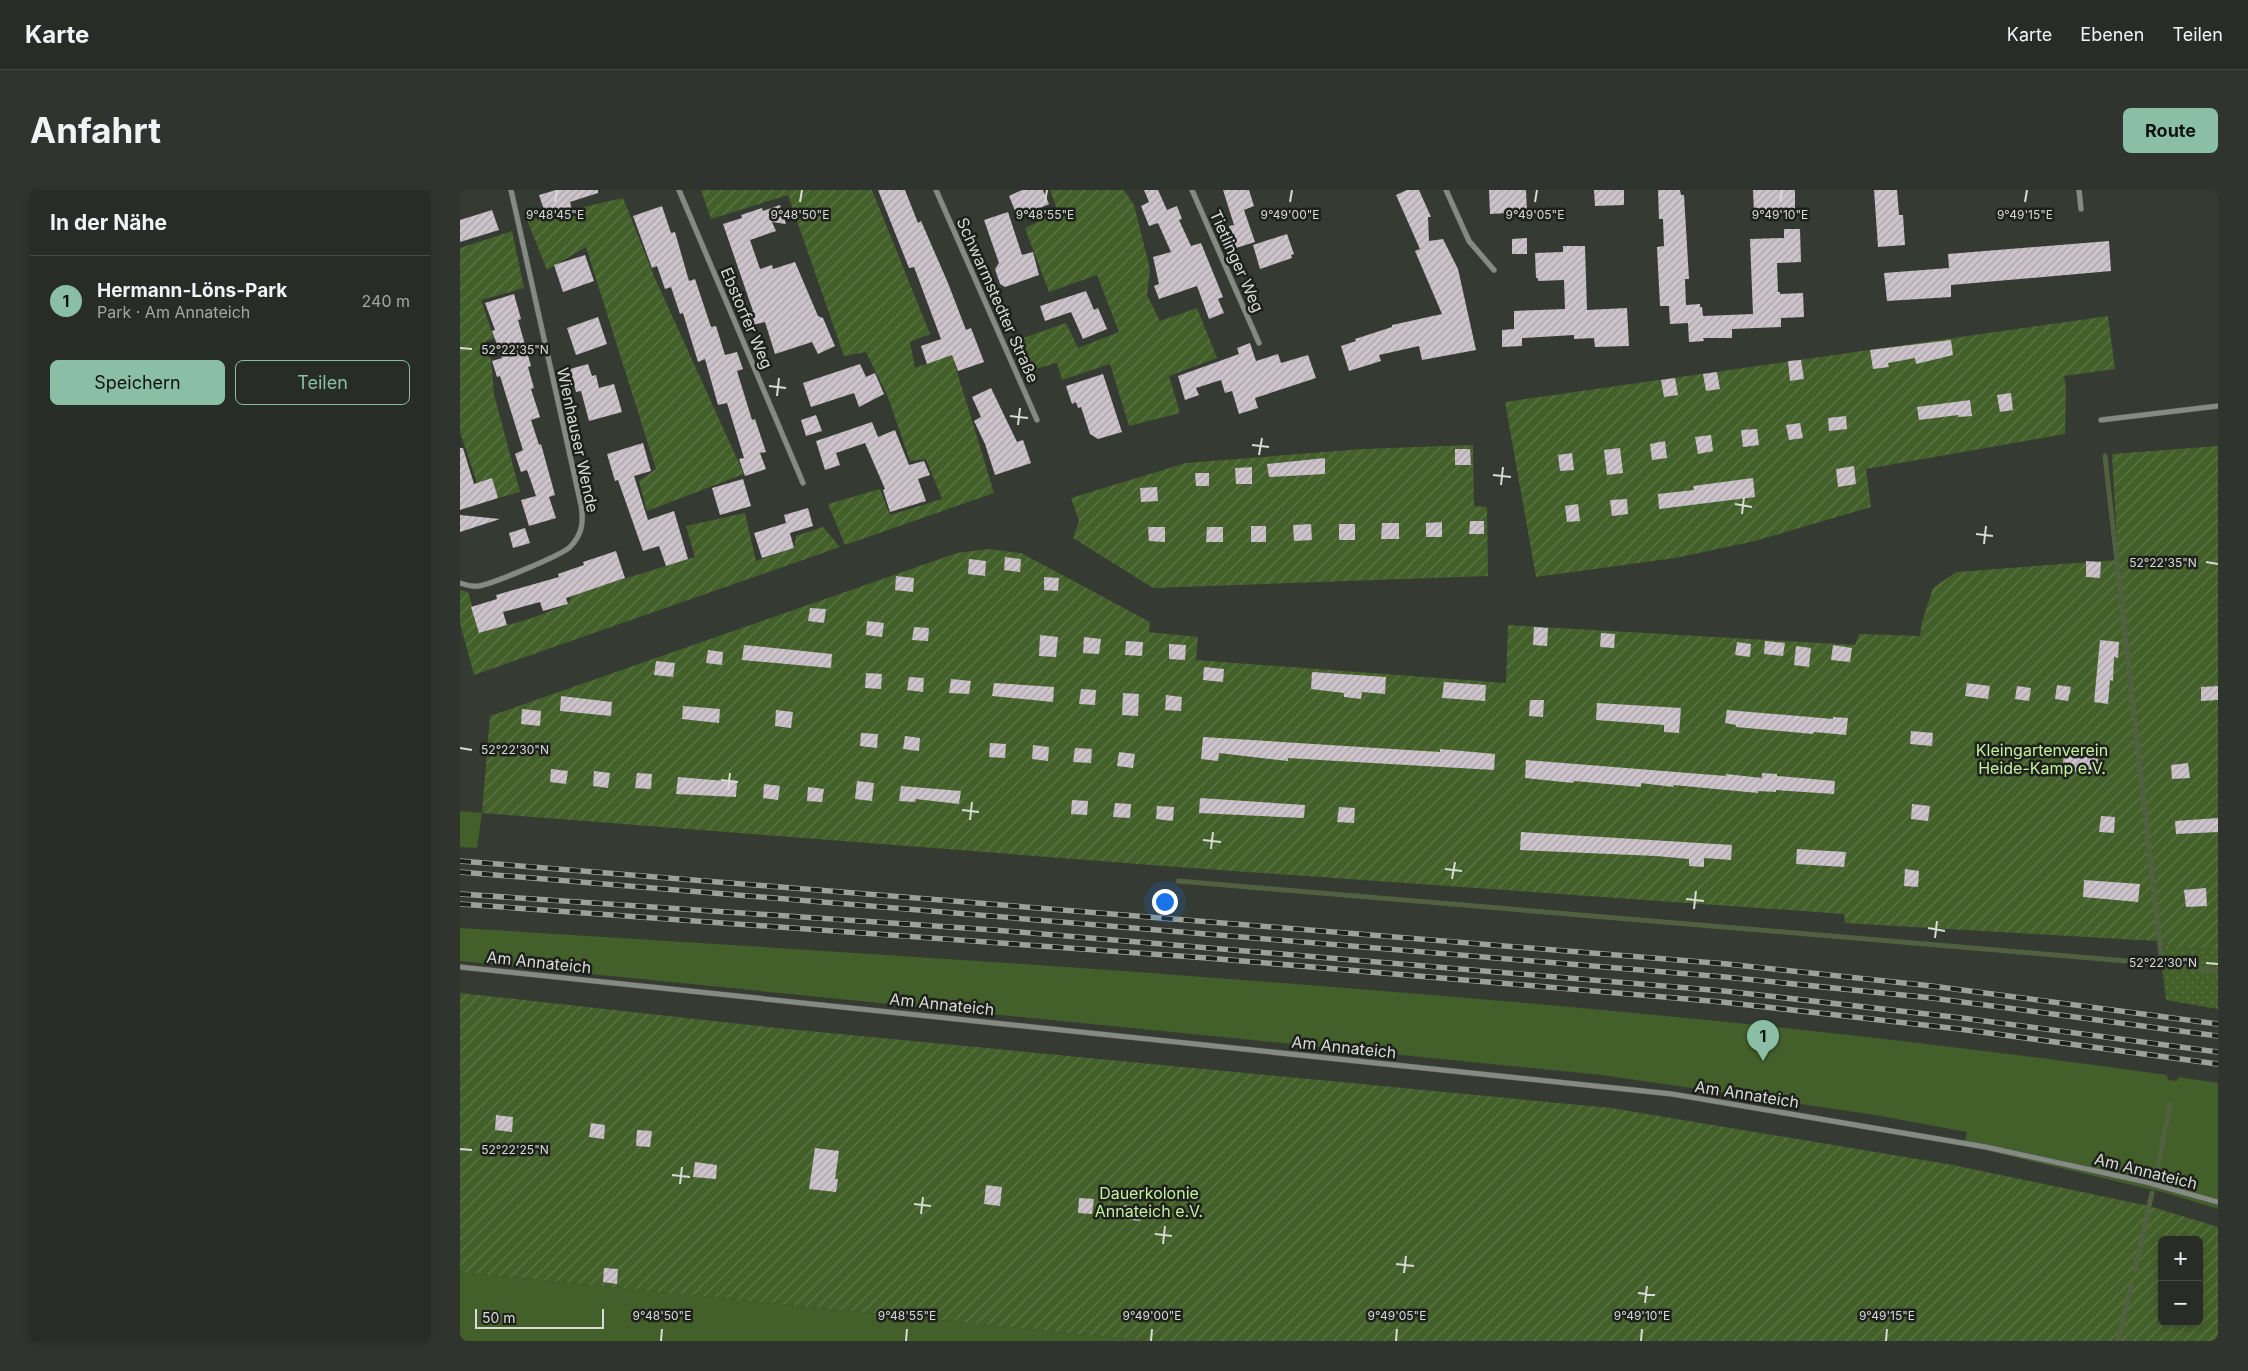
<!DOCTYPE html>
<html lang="de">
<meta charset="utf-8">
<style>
:root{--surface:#282c26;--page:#30342e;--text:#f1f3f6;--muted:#a5a7a7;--line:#444843;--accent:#8abfa5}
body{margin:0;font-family:Inter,sans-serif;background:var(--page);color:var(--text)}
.controls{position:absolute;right:15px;bottom:15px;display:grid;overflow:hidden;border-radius:8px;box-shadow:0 2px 8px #0003}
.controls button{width:45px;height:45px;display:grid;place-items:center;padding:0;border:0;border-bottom:1px solid var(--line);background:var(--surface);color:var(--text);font:25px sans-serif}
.scale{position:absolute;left:15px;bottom:12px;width:129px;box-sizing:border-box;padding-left:5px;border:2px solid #d8dbd6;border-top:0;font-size:14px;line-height:18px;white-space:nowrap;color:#d8dbd6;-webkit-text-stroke:4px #1e201c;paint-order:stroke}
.you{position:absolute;left:704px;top:711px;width:18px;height:18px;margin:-12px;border:4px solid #fff;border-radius:50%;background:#1a73e8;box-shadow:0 0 0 8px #1a73e833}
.badge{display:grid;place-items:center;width:32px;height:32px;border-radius:50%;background:var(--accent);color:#111;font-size:16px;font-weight:700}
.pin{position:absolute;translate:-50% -41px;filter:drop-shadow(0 1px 2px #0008)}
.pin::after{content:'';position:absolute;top:26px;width:18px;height:15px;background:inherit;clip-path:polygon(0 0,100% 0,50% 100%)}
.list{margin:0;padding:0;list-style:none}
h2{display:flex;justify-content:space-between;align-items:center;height:65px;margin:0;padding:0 20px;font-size:21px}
h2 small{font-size:16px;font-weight:400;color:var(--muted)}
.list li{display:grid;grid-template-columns:32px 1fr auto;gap:15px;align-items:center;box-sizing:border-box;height:90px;padding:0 20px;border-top:1px solid var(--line)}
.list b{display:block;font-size:19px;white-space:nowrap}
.list p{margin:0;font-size:16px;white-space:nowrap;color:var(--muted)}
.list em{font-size:16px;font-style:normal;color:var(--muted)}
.actions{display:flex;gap:10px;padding:15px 20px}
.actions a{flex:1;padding:11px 0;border:1px solid var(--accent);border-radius:8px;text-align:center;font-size:18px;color:var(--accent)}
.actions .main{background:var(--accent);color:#111}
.map{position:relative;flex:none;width:1758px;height:1151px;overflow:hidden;border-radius:8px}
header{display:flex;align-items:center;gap:30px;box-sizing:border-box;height:70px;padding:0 25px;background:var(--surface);border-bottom:1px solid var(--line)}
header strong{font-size:24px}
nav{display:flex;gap:28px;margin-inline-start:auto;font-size:18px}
.intro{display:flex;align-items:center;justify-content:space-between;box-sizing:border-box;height:120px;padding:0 30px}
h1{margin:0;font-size:35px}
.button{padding:12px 22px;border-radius:8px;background:var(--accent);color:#111;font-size:18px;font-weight:700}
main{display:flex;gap:30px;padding:0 30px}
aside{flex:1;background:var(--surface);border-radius:8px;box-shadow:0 2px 8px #0003}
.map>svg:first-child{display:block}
.grass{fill:url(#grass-dots)}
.park{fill:#44602a}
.garden{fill:url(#garden-furrows);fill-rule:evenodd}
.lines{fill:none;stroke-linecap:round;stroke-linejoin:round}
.stream{stroke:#516040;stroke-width:5}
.building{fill:url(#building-hatch)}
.minor-casing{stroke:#555952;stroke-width:6}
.minor{stroke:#858b82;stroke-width:5}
.rail-casing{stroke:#9da19b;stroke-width:5.5}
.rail{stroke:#1e201c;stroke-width:4;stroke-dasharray:11;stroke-linecap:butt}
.ticks{fill:none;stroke:#d8dbd6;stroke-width:2}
.labels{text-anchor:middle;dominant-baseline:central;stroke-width:5;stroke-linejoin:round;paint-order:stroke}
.street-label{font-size:16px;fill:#d8dbd6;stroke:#1e201c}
.park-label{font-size:16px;fill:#c3f29d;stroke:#1e201c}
.ticks-label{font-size:12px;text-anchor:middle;fill:#d8dbd6;stroke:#1e201c;stroke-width:5;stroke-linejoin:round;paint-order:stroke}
</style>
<header>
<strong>Karte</strong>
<nav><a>Karte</a><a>Ebenen</a><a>Teilen</a></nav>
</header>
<div class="intro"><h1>Anfahrt</h1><a class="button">Route</a></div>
<main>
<aside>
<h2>In der Nähe<small></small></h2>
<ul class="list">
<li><span class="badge">1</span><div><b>Hermann-Löns-Park</b><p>Park · Am Annateich</p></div><em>240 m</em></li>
</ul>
<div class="actions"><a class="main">Speichern</a><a>Teilen</a></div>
</aside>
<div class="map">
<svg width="1758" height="1151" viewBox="0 0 1758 1151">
<defs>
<pattern id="grass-dots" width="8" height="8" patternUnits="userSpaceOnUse" patternTransform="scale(1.25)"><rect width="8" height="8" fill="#44602a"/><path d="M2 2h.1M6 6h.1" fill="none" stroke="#5e7648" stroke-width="1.8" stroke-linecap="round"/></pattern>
<pattern id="garden-furrows" width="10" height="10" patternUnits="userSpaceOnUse" patternTransform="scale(1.25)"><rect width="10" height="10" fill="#44602a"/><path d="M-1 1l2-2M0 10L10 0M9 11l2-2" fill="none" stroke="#5e7648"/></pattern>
<pattern id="building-hatch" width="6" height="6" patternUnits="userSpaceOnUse" patternTransform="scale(1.25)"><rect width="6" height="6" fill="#cdc3cb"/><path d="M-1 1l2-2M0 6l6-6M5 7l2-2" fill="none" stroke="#aaa3a8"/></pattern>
</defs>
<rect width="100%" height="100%" fill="#353a32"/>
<!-- grass -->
<path class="grass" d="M1699,751L1717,759L1758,758V819L1706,810Z"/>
<!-- park -->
<path class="park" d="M0,621L22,623L17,658L0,657Z
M0,738C433,765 866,791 1297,835C1434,849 1571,866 1707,885L1708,890L1717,891L1718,887L1758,893V1019L1706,1003L1504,955L1507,942L1415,925L1142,885L0,771Z
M0,1082L688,1151H0Z"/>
<!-- garden -->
<path class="garden" d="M241,0H412L470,144L450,152L455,178L492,165L534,303L385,355L368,314L420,299L430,325L482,309L466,269L450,271L428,207L406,162L384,166L328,5L251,29Z
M590,0H664L674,15L690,79L687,105L700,131L737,118L757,168L709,186L720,223L669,236L650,174L602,190L597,173L568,181L552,152L606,133L618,158L659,142L637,85L589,102L565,38L598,22Z
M163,8L194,86L284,284L187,321L179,291L196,279L126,57L87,80L67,30Z
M52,41L64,98L21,110L34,148L25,152L31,170L34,204L60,302L38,308L32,289L17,293L0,242V58Z
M1648,126L1655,179L1604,186L1606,198L1605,244L1406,279L1411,317L1295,351L1215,368L1076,387L1045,212Z
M1013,255L1014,316L1027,317L1028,386L693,398L613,348L619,331L611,308L726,273L903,259Z
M1758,256V758L1717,759L1699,751L1679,750L1385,733L1384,724L718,677L22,623L30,526L497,363L529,359L561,363L690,432L689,442L738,447L736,470L1046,493L1048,435L1395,455L1399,444L1460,446L1462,432L1473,398L1496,382L1658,370L1652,264Z
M285,323L296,371L334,358L336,346L363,337L380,357L14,485L0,433V400L8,402L20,443L72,428L108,414L112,405L235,367L226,336Z
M0,803L317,838L1151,918L1493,975L1689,1016L1758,1037V1151H688L0,1082ZM1702,1050H1739V1132H1702Z"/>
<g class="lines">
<!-- stream -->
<path class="stream" d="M1645,266L1702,774
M718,691L1702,774L1758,781
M1696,988L1710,914
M1675,1079L1692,1003
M1658,1151L1671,1096"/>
</g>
<!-- building -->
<path class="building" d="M96,0H138V3L110,12L112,20L86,26L79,5Z
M418,0H445L458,33L461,31L488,93L506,140L511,138L524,172L498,181L492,165L467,174L461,156L481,149L454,77L449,78Z
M562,0H583L589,14L558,28L549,6Z
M684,0H698L707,20L717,16L722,29L719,30L731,56L741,53L763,107L758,109L764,123L749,129L737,96L699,109L694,96L699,94L693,67L711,62L698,33L689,36L681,16L689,12Z
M763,0H789L794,16L784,20L795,52L776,58L769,36L774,35Z
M947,0H959L971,27H968L969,51L983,49L998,79L1016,160L962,170L959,156L919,165L921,171L889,181L881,156L896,151L895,149L932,137V135L982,124L955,61L960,59L936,5Z
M1029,0H1066L1067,22L1030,24Z
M1134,0H1164V15L1135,16Z
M1198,0H1220L1221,5H1224L1229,89H1225L1226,115L1240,114V117H1242L1243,126L1293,124L1290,49L1324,48V39H1340L1341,72L1317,73L1318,102H1320V104L1343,103L1344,127L1321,128V137L1272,139V148H1243L1244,151L1229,152L1228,133L1210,134L1209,116H1200L1197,57L1204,56L1203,29H1199Z
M1293,0H1335V21L1294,22Z
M1414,0H1437L1439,25H1443L1445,55L1418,57Z
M320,15L326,34L312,32L316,41L290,50L300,79L312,75L313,79L335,72L358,126L363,128L375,156L358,164L352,152L315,164L305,132L292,135L288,122L293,121L263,34L282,28L281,25L302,18L303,21Z
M202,16L211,43L215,42L229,91L235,89L251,137L256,136L265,165L277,162L283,179L277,181L292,230L295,229L306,262L300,263L306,279L285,286L279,269L284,268L267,213L258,215L245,169L238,172L223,123L220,124L211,97L205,99L197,76L192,78L173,26Z
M32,20L39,40L0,52V30Z
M548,22L562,65L573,62L579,85L545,97L540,94L535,79L539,73L524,30Z
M827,44L834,64L831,65L832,68L800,79L793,55Z
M1067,48V64H1052V49Z
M1649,51L1651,81L1491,95V107L1427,111L1424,83L1489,78L1488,64Z
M1103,56H1125L1127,120L1167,118L1169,156L1135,157L1134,148L1114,149V145L1062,148V156L1042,157V140L1054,139V121L1105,119L1104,90L1078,91V88H1076L1075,63L1103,62Z
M125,65L134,91L103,102L94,75Z
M626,101L634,120L638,118L647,139L623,149L611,122L585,131L580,116Z
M54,104L61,129L58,130L71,176L68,177L74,198L71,199L80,227L71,230L79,255L81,254L95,305L89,307L96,328L69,336L61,310L76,306L67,280L61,282L55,264L63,260L40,186L37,187L32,171L42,168L32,141L35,140L25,113Z
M138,127L147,154L116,165L107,138Z
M1491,150L1493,165L1456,174L1455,168L1428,173L1429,177L1413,179L1410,160Z
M790,153L796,171L818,164L821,173L848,165L856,188L795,208L798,218L779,224L772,201L765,203L761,190L736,198L739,205L725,210L718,186L779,164L777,158Z
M1341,170L1344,189L1330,191L1328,171Z
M128,174L132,186L136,185L139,198L154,194L162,222L129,231L121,201L116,202L110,179Z
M400,174L406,187L415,183L424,204L399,217L394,203L351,217L343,193Z
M1257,182L1260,199L1246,201L1243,184Z
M643,184L662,242L638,249L630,244L621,217L618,218L616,212L612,214L606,196Z
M1215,188L1218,205L1204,207L1201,190Z
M531,198L557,252L563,250L571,273L535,285L525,254L514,231L521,227L512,207Z
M1551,203L1553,220L1540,222L1537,205Z
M1510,210L1512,226L1498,227V225L1459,230L1457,217Z
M356,225L362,241L346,246L341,230Z
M1386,226L1387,239L1369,241L1368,228Z
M412,232L418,247L435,240L449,275L464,271L470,285L458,289L466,311L430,322L423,300L425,299L405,253L376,263L380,275L365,280L356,251Z
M1340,233L1343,248L1329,250L1326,235Z
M1297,239L1299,255L1283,257L1281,240Z
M1251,245L1253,261L1238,264L1235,247Z
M1205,251L1207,268L1192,270L1190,254Z
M183,253L191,281L174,286L188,330L214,321L228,369L206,376L199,356L183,361L158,290L155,291L147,264Z
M0,258H3L14,294L32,288L38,308L0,320Z
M1160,258L1163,283L1147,285L1144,260Z
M995,259H1010L1011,275H995Z
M1112,263L1114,280L1100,281L1098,265Z
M865,268V284L809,287L807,274Z
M1394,276L1396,294L1378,297L1376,279Z
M792,277V294H776L775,278Z
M735,283H749V296H736Z
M1293,288L1295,307L1199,319L1198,304L1234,300L1233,296Z
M283,289L291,316L260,325L252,298Z
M697,297L698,311L681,312L680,298Z
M1167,309L1168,324L1152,326L1150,310Z
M1118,314L1120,331L1107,332L1105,316Z
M348,318L353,336L330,343L334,358L302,368L294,343L326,333L324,325Z
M0,325L40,329L0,342Z
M1010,331H1024V344H1009Z
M982,332V347H966V333Z
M922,333H939V349H921Z
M851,334L852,350L834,351L833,335Z
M879,334H895V350H879Z
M791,336H806V352H791Z
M688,337H705V352L689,351Z
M747,337H763V352H746Z
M65,338L70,353L53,358L49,343Z
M156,361L165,388L106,408L108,414L83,421L80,412L43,422L47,435L19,443L11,417L37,409L36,405L99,387L98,384L124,375L123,372Z
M545,367L561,369L560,382L544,380Z
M509,369L526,371L525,386L508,384Z
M1626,371L1641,372L1640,388L1626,387Z
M436,386L454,388L453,402L435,400Z
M584,387L599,388L598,401L584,400Z
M350,418L366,419L364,433L348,431Z
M407,431L424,433L422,447L406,445Z
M454,437L469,438L468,451L452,450Z
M1074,437L1088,438L1087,456L1073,455Z
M1141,443L1155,444L1154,458L1140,457Z
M580,445L598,447L596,467L579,466Z
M624,447L641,449L639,464L623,463Z
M1640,450L1659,452L1658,468L1654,467L1653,491L1650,490L1648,514L1634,512Z
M666,451L683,452L682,466L665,465Z
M1305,451L1325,453L1323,466L1304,464Z
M1277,452L1291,454L1290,467L1275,465Z
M709,454L726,455L725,470L709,469Z
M284,455L372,464L371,478L282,470Z
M1373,455L1392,458L1390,472L1371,470Z
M1336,456L1351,458L1349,477L1334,475Z
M248,460L263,462L262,475L246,473Z
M196,471L215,473L213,487L194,485Z
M744,477L764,479L763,492L743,490Z
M852,482L926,487L925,504L902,502L901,509L884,507V503L851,499Z
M406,483L422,484L421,499L405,498Z
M449,487L464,488L463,502L447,500Z
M491,489L511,491L509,504L489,503Z
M984,492L1026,495L1025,511L982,508Z
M534,493L594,497L593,512L532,506Z
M1507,493L1530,496L1528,509L1505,506Z
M1597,495L1611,497L1608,511L1595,509Z
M1557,496L1571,498L1569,511L1555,509Z
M1758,496V510L1741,511V497Z
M621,499L636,500L635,515L619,514Z
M663,503L679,504L678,526L662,525Z
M706,505L722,507L721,521L705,520Z
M101,506L152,512L151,526L100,521Z
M1070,510H1084L1083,527L1069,526Z
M1137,513L1221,518L1219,543L1204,542V535L1136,530Z
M223,516L260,519L259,533L222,529Z
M62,519L81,521L80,536L61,534Z
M316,520L333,522L331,538L315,536Z
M1267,520L1373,529V527L1388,528L1386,545L1354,542L1353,544L1276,537V535L1265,533Z
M1451,541L1473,543L1472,556L1450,554Z
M401,543L418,544L417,558L400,556Z
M445,546L460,548L459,561L443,559Z
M743,547L980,562V559L1035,564L1034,580L860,570L828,568V571L759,563L758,571L741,569Z
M530,553L546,554L545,568L529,567Z
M573,555L589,557L588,571L572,569Z
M615,558L632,559L631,573L613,572Z
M659,562L675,564L673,578L657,576Z
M1604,565L1638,568L1637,583L1602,581Z
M1066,570L1266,586V584L1302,588V583L1317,584V586L1375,591L1374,604L1316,600V602L1298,601V603L1214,595L1213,597L1181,593V597L1114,591L1113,593L1065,588Z
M1728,573L1730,588L1712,589L1711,575Z
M91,579L108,581L106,594L90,592Z
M134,581L150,583L148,598L133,596Z
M177,583L192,584L191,599L175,598Z
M218,587L277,592L276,607L216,604Z
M397,591L414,593L412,611L395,609Z
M304,594L320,596L318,610L303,608Z
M441,596L501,601L499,614L456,609L455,612L439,611Z
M348,597L364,599L362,612L347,611Z
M740,608L845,615L844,628L739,623Z
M612,610L628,611L627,625L611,624Z
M655,613L671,614L670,628L653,627Z
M1452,614L1470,616L1468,631L1451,629Z
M697,616L714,617L713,631L696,629Z
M879,617L895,618L894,633L877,632Z
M1641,626L1655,627L1654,643L1639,642Z
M1758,628V642L1716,644L1715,631Z
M1061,642L1272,655L1271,670L1244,668V677L1229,676V669L1196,666L1060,660Z
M1337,659L1386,662L1384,677L1336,674Z
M1445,679L1459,681L1458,697L1444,696Z
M1624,690L1680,694L1678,712L1623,707Z
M1746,698L1747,716L1726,717L1724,700Z
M36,925L53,927L52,942L35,940Z
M131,933L145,935L144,949L129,947Z
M177,940L192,941L190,957L176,956Z
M355,958L379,961L375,989H378L376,1002L349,999Z
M235,972L257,975L256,989L233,987Z
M526,995L542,997L540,1016L524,1014Z
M619,1008L634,1009L632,1024L618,1023Z
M664,1015L681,1017L680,1031L663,1029Z
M144,1078L158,1079L157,1094L143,1092Z"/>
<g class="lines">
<!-- minor casing -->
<g class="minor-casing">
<path id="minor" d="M219,0L343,293
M476,0L577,230
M732,0L799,153
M986,0L1009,51L1034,80
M1619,0L1621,19
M1641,230L1758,216
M0,393C6,395 11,397 18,396C30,395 102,365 110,357C122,345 124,332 121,315L51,0
M0,777L1212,904L1526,957L1686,992L1758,1012"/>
</g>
<!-- minor -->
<use href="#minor" class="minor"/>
<!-- rail casing -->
<g class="rail-casing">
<path id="rail" d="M0,671L1267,774L1472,796L1758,834
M0,682L1265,787L1472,808L1758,846
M0,704L534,740L1264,801L1502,828L1758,862
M0,714L747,768L1262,812L1499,839L1758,874"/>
</g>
<!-- rail -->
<use href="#rail" class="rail"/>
</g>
<!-- ticks -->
<path class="ticks" d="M95,12L97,0M340,12L342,0M585,12L587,0M830,12L832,0M1075,12L1077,0M1320,12L1322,0M1565,12L1567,0M0,158L12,159M309,196L326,198M317,206L319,188M550,226L568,228M558,235L560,218M792,255L809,257M799,265L802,248M1033,285L1051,287M1041,295L1043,277M1275,314L1292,317M1282,324L1284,307M1516,344L1533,346M1524,354L1526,336M1746,372L1758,374M0,558L12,560M261,590L278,592M268,600L270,583M502,620L519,622M510,630L512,612M743,650L761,652M751,659L753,642M985,679L1002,681M992,689L995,672M1226,709L1244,711M1234,719L1236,701M1468,738L1485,741M1475,748L1477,731M1746,773L1758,774M0,959L12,960M212,985L230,987M220,994L222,977M454,1014L471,1016M461,1024L463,1007M695,1044L712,1046M703,1054L705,1036M936,1074L954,1076M944,1083L946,1066M1178,1103L1195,1105M1185,1113L1187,1096M201,1151L202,1139M446,1151L447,1139M691,1151L692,1139M936,1151L937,1139M1181,1151L1182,1139M1426,1151L1427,1139"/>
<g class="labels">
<!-- street labels -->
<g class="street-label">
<text transform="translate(777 71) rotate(66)">Tietlinger Weg</text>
<text transform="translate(538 110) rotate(66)">Schwarmstedter Straße</text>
<text transform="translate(287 128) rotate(67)">Ebstorfer Weg</text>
<text transform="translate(118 250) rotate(78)">Wienhauser Wende</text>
<text transform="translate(79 772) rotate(6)">Am Annateich</text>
<text transform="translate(482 814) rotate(6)">Am Annateich</text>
<text transform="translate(884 857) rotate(6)">Am Annateich</text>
<text transform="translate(1287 904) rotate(9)">Am Annateich</text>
<text transform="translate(1686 981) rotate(14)">Am Annateich</text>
</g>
<!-- park labels -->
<g class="park-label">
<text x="1582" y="560">Kleingartenverein<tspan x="1582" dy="18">Heide-Kamp e.V.</tspan></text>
<text x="689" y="1003">Dauerkolonie<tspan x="689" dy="18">Annateich e.V.</tspan></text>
</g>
</g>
<g class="ticks-label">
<text x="95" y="29">9°48'45"E</text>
<text x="340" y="29">9°48'50"E</text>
<text x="585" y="29">9°48'55"E</text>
<text x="830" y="29">9°49'00"E</text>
<text x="1075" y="29">9°49'05"E</text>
<text x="1320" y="29">9°49'10"E</text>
<text x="1565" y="29">9°49'15"E</text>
<text x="55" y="164">52°22'35"N</text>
<text x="1703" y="377">52°22'35"N</text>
<text x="55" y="564">52°22'30"N</text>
<text x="1703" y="777">52°22'30"N</text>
<text x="55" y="964">52°22'25"N</text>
<text x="202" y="1130">9°48'50"E</text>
<text x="447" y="1130">9°48'55"E</text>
<text x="692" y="1130">9°49'00"E</text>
<text x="937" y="1130">9°49'05"E</text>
<text x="1182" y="1130">9°49'10"E</text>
<text x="1427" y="1130">9°49'15"E</text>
</g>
</svg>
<div class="controls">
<button>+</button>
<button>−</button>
</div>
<div class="scale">50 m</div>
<div class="you"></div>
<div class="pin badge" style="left:1303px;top:871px">1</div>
</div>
</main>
